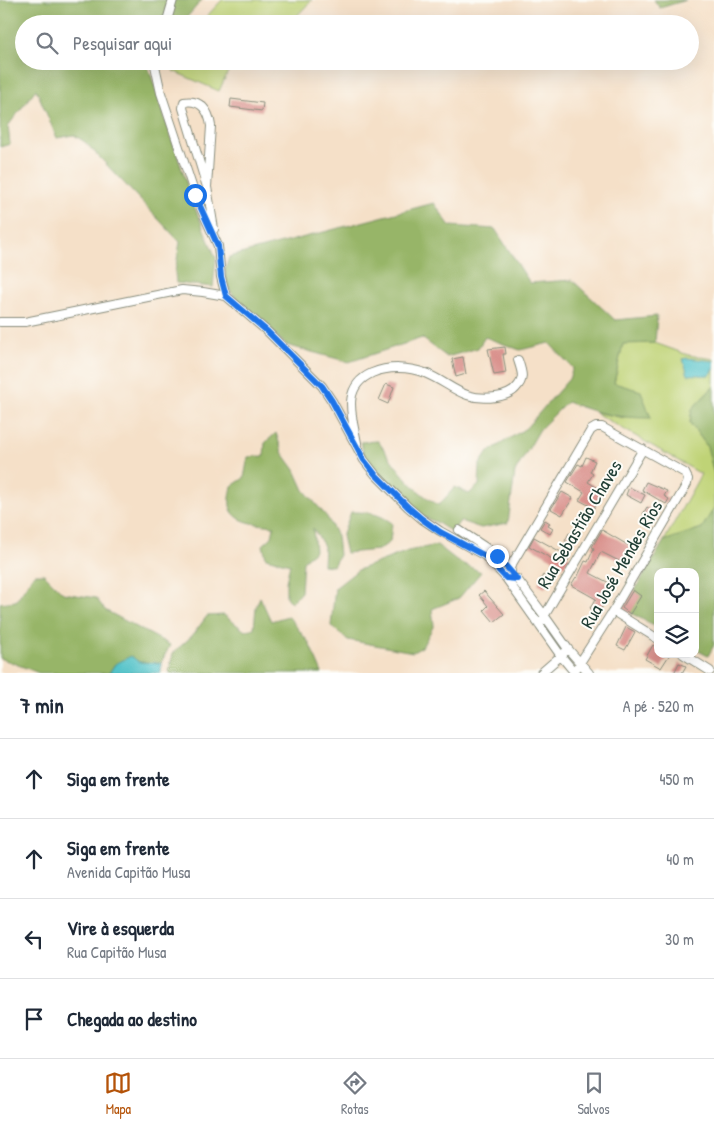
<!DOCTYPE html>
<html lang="pt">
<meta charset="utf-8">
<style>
:root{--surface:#fff;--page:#f2f2f3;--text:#1f2937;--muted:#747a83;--line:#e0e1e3;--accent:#b45309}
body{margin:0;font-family:"Patrick Hand",sans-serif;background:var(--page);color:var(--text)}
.controls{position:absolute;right:15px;bottom:15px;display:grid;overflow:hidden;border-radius:10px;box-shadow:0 5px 20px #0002}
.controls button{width:45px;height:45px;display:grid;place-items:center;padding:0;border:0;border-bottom:1px solid var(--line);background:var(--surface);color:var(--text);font:25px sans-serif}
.stop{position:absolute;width:15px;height:15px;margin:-11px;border:4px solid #1a73e8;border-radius:50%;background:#fff}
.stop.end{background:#1a73e8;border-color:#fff;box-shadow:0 1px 5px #0008}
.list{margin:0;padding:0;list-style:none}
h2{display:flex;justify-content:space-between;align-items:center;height:65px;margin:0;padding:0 20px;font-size:21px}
h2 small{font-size:16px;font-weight:400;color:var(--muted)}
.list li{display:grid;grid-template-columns:32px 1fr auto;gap:15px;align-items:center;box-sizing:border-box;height:80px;padding:0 20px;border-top:1px solid var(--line)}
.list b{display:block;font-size:19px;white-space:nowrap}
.list p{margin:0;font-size:16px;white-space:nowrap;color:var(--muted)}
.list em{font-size:16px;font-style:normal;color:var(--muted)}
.icon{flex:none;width:28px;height:28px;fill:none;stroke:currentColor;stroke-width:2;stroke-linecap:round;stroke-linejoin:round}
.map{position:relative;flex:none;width:714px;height:673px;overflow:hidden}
.search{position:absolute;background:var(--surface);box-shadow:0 5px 20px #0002;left:15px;right:15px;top:15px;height:55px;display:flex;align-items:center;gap:12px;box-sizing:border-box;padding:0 18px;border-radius:28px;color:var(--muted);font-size:19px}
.sheet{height:385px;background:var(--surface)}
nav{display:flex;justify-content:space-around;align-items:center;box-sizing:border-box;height:70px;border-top:1px solid var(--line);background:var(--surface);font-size:14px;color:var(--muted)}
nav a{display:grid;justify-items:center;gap:2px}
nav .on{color:var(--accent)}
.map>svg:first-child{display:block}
.green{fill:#bfd376;stroke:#6f8855}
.forest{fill:#97b567;stroke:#5b794e}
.water{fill:#55c3c9;stroke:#3a807e}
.building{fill:#d9908b}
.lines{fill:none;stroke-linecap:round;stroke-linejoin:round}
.minor-casing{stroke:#8a8e7e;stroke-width:10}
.minor{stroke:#fff;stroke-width:8}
.route{stroke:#1a73e8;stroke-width:6}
.labels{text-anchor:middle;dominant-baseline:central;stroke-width:4;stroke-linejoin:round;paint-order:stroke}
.street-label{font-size:19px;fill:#1f3d34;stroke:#fdfcf7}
</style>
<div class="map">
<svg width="714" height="673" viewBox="0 0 714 673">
<rect width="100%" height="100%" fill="#fdfcf7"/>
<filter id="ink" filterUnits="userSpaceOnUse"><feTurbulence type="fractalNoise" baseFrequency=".02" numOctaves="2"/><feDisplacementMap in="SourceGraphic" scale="10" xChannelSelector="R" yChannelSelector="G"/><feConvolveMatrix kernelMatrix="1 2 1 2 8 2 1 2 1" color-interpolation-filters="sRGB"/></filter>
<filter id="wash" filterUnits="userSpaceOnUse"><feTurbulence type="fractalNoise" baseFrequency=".0096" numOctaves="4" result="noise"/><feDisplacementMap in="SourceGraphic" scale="20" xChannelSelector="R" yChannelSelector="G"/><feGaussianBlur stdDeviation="1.12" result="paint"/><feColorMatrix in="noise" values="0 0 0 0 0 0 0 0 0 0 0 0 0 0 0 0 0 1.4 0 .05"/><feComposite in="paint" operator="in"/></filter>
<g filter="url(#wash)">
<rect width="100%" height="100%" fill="#f5e0c8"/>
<!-- green -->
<path class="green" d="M222,0H312L289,24H216L207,16Z
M177,61H223L231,65L219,91L173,71Z
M623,343H655L688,355L714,359V386L692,409L690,423L707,446L714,474V508L702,528L664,541L701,474L594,412L624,418L614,383Z"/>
<!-- forest -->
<path class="forest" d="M0,0H202L181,24H24V61H148L147,63L194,206L216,258L213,287L176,283L175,272L180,242L85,142L74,135L57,138L36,89L8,126L10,144L0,147Z
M654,0H686L660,8Z
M434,203L450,226L495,229L530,283L572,280L615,320L657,316L655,343L623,344L614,383L641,391L651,418C617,418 599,414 567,402L540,429L515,472L508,523L481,528L460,521L452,532L436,522L421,516L364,457L361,442L378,441C394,464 413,492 439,505L455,487L469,494L479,485L480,464L488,452L526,428L569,379L573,368L549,343L520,350L485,337L478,348L447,357L422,338L349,362L286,345L234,296L227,286L225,270L229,257Z
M714,386V474L707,446L690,423L692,409Z
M276,433L282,452L295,470L304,490L327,517L337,536L339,555L333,566L323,565L324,546L313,528L315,551L303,561L301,592L291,603L286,597V582L290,564L266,558L263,545L272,537L274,526C259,524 234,524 230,506C229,500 231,492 232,486L244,478L248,457L264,456L265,443Z
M714,508V645L708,656L695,649V572H658V628L624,609L664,541L702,528Z
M351,512C368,512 378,513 392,523L390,542L378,550L346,553L342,536Z
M437,545L459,562L481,572L459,598L432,609L434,625L422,647L413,652L348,640L331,626L335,588L358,570L408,551Z
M34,574H44L63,593L96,598L105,610L170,645L161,663L139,662L115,664L109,673H39L0,658V603L16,601Z
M260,597L271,621L288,616L309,643L322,673H169L173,653L192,636L207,616L224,615L245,631L254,628L256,607Z"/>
<!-- water -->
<path class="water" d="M687,358L714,361V369L710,375C702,376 696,374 688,375L683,359Z
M131,656L139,662L161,663V673H109L115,664Z"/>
<g id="blocks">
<!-- building -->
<path class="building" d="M231,99L263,103L262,111L230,107Z
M505,347L506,354H503L506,373L494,375L488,349Z
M463,357L466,374L456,377L452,359Z
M386,384L394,387L388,404L379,400Z
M586,457L595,461L590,472L593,474L588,482L603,491L594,508L579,500L584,492L567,482L578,464L582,466Z
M646,482L667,491L664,496L669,499L666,504L642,490Z
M629,487L645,495L641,503L626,495Z
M562,492L573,498L562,515L551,509Z
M647,507L655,512L651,518L643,514Z
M545,520L550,523L548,526L553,529L550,534L540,528Z
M602,530L633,548L629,557L631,558L627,565L601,552L590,573L613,585L599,613L590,608L596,599L571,585L576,577L577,578L585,561L588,562L594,548L592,547Z
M569,533L576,536L572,545L565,541Z
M534,537L570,557L565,566L529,546Z
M543,575L550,580L545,588L538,584Z
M633,590L641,596L630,614L622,608Z
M484,591L504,614L494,622L484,610L488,606L479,595Z
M626,627L635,632L625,650L617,646Z
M653,645L658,648V654H670L661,668L645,659Z
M679,663L686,666L682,673H674Z"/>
</g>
</g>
<g filter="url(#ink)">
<use href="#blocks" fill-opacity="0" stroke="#8a8e7e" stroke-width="1"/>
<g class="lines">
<!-- minor casing -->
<g class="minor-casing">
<path id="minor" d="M166,24L173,0
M154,61L161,93L195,195L218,246L221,277L226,296
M207,187L211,126C209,111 201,99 184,102L183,108L207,187L214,229
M0,322H25L182,290L203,292L226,296L268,332L322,386L332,401L364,460L375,474L408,507L422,519L440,531L485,556L506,578L561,656L575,673
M357,443C352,416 341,387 372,373C389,366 409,367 425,373C452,384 462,402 496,397C503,396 511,394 516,388C525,379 522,372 518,360
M459,530L497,555L511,571
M509,569L591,430L596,427H602L685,473L688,479L687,484L613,611L574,672
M506,578L517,579L544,615L568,649L589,673
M613,611L658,639
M539,625L643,449
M683,654L710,671
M541,673L564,653"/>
</g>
<!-- minor -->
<use href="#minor" class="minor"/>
</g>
</g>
<g class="lines" filter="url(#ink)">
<!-- route -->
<path class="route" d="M195,195L218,246L221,277L226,296L268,332L322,386L332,401L364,460L375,474L408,507L422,519L440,532L485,556L506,578L517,579L497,556"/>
</g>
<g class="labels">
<!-- street labels -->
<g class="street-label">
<text transform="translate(579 524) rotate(-59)">Rua Sebastião Chaves</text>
<text transform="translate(621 564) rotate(-60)">Rua José Mendes Rios</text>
</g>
</g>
</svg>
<div class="controls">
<button><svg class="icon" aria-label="locate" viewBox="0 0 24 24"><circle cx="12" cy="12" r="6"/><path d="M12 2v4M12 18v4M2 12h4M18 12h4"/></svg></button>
<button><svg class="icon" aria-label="layers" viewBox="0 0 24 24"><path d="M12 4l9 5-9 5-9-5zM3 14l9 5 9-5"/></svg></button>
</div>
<div class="stop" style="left:195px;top:195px"></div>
<div class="stop end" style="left:497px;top:556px"></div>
<div class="search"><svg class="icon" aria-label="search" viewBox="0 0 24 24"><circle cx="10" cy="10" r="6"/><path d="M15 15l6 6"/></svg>Pesquisar aqui</div>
</div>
<section class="sheet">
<h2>7 min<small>A pé · 520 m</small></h2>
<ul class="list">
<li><svg class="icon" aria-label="ahead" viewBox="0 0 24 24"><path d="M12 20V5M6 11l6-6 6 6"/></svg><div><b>Siga em frente</b></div><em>450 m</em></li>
<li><svg class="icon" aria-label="ahead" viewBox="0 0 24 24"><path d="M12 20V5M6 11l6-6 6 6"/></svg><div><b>Siga em frente</b><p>Avenida Capitão Musa</p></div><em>40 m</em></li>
<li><svg class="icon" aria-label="left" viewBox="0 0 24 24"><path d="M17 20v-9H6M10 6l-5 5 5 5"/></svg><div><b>Vire à esquerda</b><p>Rua Capitão Musa</p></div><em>30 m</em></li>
<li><svg class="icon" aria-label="arrive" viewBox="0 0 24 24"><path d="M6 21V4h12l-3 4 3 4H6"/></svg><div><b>Chegada ao destino</b></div></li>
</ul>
</section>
<nav>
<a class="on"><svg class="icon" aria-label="map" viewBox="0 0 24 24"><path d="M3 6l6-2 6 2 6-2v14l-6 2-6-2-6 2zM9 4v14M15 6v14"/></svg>Mapa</a>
<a><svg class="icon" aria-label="directions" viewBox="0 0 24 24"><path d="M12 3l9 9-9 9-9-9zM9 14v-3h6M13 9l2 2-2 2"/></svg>Rotas</a>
<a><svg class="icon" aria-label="saved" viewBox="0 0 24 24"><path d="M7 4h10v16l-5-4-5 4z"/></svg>Salvos</a>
</nav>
